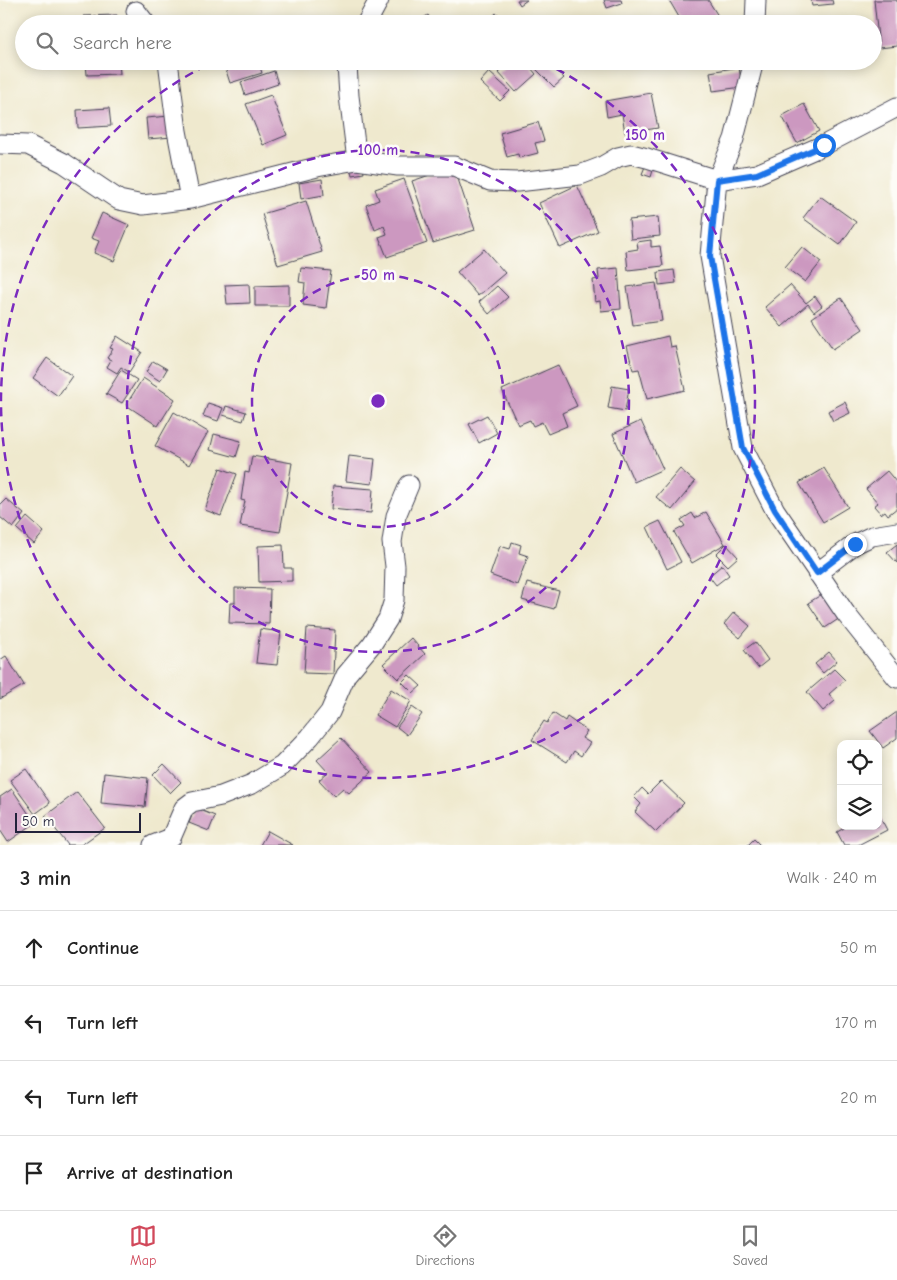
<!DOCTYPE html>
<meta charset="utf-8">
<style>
:root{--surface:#fff;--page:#f6f6f6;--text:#222;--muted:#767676;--line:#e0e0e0;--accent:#d1495b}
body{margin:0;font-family:"Comic Neue",sans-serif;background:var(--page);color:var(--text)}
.controls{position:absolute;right:15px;bottom:15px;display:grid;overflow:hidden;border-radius:10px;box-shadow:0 2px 12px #0003}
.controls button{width:45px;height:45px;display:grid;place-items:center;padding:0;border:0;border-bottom:1px solid var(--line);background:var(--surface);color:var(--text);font:25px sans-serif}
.scale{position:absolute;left:15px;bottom:12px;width:126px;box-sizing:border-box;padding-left:5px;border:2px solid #22223b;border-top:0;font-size:14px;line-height:18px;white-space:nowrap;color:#22223b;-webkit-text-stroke:4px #fdfcf7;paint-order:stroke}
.stop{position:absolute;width:15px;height:15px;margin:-11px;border:4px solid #1a73e8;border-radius:50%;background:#fff}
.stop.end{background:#1a73e8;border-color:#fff;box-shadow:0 1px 5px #0008}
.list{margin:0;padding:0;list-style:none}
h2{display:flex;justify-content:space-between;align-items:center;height:65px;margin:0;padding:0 20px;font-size:21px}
h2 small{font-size:16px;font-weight:400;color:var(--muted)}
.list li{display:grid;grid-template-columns:32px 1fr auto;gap:15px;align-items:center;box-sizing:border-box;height:75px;padding:0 20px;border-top:1px solid var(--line)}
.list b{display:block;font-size:19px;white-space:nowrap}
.list em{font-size:16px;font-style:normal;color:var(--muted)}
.icon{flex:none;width:28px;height:28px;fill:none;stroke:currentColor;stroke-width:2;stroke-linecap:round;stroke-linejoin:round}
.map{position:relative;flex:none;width:897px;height:845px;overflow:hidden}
.search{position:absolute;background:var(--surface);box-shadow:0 2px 12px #0003;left:15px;right:15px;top:15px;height:55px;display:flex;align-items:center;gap:12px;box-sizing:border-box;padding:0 18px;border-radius:28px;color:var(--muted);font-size:19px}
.sheet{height:365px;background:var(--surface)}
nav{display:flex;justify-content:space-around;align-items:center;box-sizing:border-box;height:70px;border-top:1px solid var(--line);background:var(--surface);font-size:14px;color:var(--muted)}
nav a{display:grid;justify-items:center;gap:2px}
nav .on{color:var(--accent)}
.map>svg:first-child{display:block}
.building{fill:#cc98c0}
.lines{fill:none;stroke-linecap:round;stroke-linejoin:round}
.minor-casing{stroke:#414051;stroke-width:21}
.minor{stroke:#fff;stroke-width:19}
.route{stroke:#1a73e8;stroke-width:6}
.ring{fill:none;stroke:#7b2cbf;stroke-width:2.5;stroke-dasharray:9 6}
.centre{fill:#7b2cbf;stroke:#fdfcf7;stroke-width:2.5}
.ring-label{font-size:15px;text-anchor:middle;font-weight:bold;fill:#7b2cbf;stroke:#fdfcf7;stroke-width:5;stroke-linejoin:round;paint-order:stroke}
</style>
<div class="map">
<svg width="897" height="845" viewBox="0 0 897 845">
<rect width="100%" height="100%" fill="#fdfcf7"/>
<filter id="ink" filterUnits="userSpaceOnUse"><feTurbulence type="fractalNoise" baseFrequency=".02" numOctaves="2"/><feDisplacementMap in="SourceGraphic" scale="10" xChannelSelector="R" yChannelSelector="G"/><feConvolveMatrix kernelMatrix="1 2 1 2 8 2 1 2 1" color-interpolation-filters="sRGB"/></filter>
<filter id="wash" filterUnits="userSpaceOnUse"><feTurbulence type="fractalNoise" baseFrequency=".0096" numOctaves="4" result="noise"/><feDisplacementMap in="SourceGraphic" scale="20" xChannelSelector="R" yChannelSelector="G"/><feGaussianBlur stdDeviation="1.12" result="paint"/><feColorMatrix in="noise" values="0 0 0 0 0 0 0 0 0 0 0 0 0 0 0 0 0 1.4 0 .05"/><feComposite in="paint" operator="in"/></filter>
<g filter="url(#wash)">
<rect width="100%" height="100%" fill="#efe9ce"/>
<g id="blocks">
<!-- building -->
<path class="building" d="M517,0H527L520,5Z
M604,0H621L622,3L607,8Z
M669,0H708L720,19L711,24H683Z
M811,0H832L833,4L812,6Z
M874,0H897V46L879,48Z
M496,13L506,24H494L490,19Z
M117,15L118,24H85L84,16Z
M428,15L434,24H420L419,21Z
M86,61H119L120,74L87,75Z
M223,61H258L262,73L230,83Z
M510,61H525L536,74L516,92L498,72Z
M528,61H547L564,78L554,87Z
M644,61H664V63L645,64Z
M739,67L742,87L713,91L710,72Z
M274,71L278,84L245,95L241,82Z
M489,72L510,91L500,101L480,82Z
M651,93L658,128L625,133L622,114L607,117L605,101Z
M271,95L287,135L263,145L246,104Z
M804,104L819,131L797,143L782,116Z
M109,108L111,126L78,128L77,110Z
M170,116L172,137L148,139L146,118Z
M538,122L544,141L535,143L538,153L519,158L518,154L507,157L500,133Z
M362,164L364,173L352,175L350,167Z
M646,164L654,167L651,177L642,174Z
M454,167L475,230L433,243L412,181Z
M322,179L324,195L301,199L299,183Z
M404,179L427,243L387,257L379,237L387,234L384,226L375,230L366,205L379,200L375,189Z
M577,185L598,231L560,248L539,203Z
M820,196L856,222L840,245L803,218Z
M306,201L322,252L278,265L262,214Z
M102,213L129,225L114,261L94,253L99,241L91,238Z
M658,217L660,236L631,239L629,220Z
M651,240V247L660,246L663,266L628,270L626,251L638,249L637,242Z
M802,247L821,262L805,282L785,267Z
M484,249L505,273L478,296L457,272Z
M301,268L331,271L326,308L303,305L305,283L299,282Z
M618,268L621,309L601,311L600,301L595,302L593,280L599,279L598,270Z
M674,270L676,283L659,285L658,272Z
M656,283L662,321L633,325L627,287Z
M249,284L250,303L227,304L225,285Z
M289,285V306H255V286Z
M790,285L806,303L815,296L822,306L814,312L808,304L782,327L765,307Z
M497,286L508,297L489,314L479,302Z
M841,298L863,329L833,349L812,318Z
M117,336L142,352L129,372L121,367L117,373L107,367L111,360L107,358L113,349L110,348Z
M668,336L670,347L675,346L685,390L647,399L639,369L633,370L627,346Z
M47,358L72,376L58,396L33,378Z
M153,361L167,369L160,381L146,372Z
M558,365L577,406L562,413L567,426L548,434L542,422L533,426L530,420L518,425L502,390Z
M121,370L137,380L122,403L106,394Z
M143,378L175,399L158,426L126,405Z
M612,386L629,389L625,411L608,408Z
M845,402L850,413L833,421L828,411Z
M208,403L223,408L218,421L203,416Z
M226,406L246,412L243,421L223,415Z
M174,412L208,432L189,465L155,446Z
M487,415L497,433L479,443L469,424Z
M641,421L663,469L634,482L613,434Z
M214,434L241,441L236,457L210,450Z
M252,456L292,463L280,532L240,526L245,501L241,500L245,472L249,473Z
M349,456L375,459L372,484L346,481Z
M220,468L237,474L221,516L205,510Z
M824,468L848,507L823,522L799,483Z
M680,469L695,482L672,510L656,497Z
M887,471L897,483V508L888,515L885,511L881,514L874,506L878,503L866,489Z
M333,486L373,489L371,513L331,509Z
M6,499L24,514L13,528L0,517V505Z
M706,512L725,544L692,563L674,532L685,526L681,520L692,513L695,518Z
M27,517L44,532L34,544L17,529Z
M660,521L681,562L667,569L647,527Z
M512,542L521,545L519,553L528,556L517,585L490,575L500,546L510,549Z
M726,544L738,557L728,566L716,554Z
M897,544V563L887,552Z
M283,545L284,568H292V581L259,582L258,546Z
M722,565L729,575L716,585L709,576Z
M527,583L559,591L554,609L522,600Z
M235,588L270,589L269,624L229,623L230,603H235Z
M824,593L840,618L825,628L808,603Z
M734,612L750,626L740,638L724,624Z
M307,628L335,630L333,674L304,673Z
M260,629L281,632L277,665L256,663Z
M411,638L425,654L398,679L383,664Z
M755,642L768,660L758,668L744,650Z
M829,652L837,661L823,673L815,664Z
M6,656L24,685L0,699V660Z
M834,669L845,680L829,694L835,701L823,711L807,692Z
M409,675L421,686L413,693L402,682Z
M391,689L411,701L395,727L375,715Z
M412,707L422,714L407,735L397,727Z
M897,712V738L883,748L870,731Z
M553,713L565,721L567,717L587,731L582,738L590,743L581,756L574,751L567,762L532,740L544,721L547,723Z
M341,738L372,772L349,793L343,788L334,796L319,780L328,772L317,760Z
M164,764L181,782L170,793L153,775Z
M26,769L50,803L35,814L10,780Z
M104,773L148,778L145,807L101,803Z
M661,781L684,803L656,832L635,812L641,804L634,797L642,788L648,794Z
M12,789L35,823L8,842L0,830V797Z
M77,792L105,828L81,845H68L45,816Z
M195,808L215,816L209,831L189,823Z
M878,813L887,830L858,845H844L837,832L848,826H878Z
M268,831L293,845H260Z
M754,839L760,845H748Z"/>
</g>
</g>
<g filter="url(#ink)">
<use href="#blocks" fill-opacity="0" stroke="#414051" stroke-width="1"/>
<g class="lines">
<!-- minor casing -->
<g class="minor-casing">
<path id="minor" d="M136,11L146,24
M366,24L379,0
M755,24L756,0
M168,61L177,131L190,199
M349,61L347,65L349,96L357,160
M754,61L734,139L717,180L710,256L743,448L775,510L846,614L897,678
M0,144L28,145L64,163L119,200L143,205L190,199L317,167L357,160L398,166H454L490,181L517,182L580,175L601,167L618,157L631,154L647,158L717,180L757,174L824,145L897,107
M817,573L855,544L872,536L897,532
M153,845L171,838L184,808L192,802L221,796L252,784L282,766L310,737L330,712L346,675L372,644L388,619L394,600L395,566L392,542L396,516L409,485"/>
</g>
<!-- minor -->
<use href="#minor" class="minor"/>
</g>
</g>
<g class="lines" filter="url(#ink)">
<!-- route -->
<path class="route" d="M824,145L757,174L717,180L710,256L743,448L775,510L817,573L855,544"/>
</g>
<!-- distance rings -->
<g class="ring">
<circle cx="378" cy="401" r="126"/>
<circle cx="378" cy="401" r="251"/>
<path d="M543 62A377 377 0 1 1 213 62"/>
</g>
<circle cx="378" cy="401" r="8" class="centre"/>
<g class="ring-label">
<text x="645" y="140">150 m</text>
<text x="378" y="155">100 m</text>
<text x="378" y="280">50 m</text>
</g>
</svg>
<div class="controls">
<button><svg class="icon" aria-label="locate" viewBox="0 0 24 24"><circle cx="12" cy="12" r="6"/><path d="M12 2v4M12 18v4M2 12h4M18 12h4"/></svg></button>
<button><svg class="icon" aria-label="layers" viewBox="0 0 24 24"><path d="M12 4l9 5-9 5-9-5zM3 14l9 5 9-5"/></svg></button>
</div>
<div class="scale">50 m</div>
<div class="stop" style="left:824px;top:145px"></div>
<div class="stop end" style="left:855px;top:544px"></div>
<div class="search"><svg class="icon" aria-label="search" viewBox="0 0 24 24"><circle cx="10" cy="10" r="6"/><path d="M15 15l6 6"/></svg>Search here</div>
</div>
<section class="sheet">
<h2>3 min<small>Walk · 240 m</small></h2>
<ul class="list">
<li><svg class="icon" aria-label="ahead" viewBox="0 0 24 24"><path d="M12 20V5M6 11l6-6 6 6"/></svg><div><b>Continue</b></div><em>50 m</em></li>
<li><svg class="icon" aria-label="left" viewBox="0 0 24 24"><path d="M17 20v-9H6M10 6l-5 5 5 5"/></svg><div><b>Turn left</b></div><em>170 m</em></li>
<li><svg class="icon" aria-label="left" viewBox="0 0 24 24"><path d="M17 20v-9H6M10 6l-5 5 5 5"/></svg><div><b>Turn left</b></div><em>20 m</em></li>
<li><svg class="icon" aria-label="arrive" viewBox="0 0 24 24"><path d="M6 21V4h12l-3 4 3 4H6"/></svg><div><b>Arrive at destination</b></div></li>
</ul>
</section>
<nav>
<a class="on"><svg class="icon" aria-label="map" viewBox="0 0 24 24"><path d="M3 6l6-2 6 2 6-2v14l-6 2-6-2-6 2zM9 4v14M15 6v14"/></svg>Map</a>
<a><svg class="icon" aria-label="directions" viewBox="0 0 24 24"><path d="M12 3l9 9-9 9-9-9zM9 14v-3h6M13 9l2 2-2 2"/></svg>Directions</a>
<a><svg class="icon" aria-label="saved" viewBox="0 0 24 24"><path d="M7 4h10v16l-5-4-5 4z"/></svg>Saved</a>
</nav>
